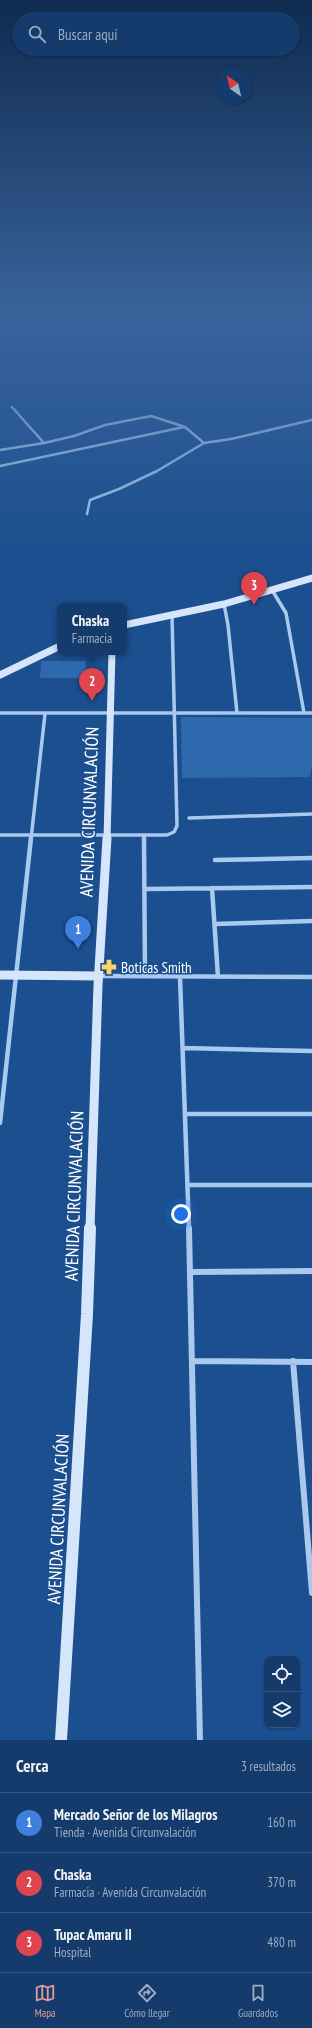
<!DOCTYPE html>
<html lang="es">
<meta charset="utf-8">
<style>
:root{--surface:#143b6b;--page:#214673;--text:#f1f3f6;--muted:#9dadc1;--line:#33557e;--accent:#e69b98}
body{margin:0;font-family:"PT Sans Narrow",sans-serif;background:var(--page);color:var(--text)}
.controls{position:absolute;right:12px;bottom:12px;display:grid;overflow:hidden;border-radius:8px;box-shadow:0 1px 3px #0004}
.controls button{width:36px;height:36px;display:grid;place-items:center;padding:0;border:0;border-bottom:1px solid var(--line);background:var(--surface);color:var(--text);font:20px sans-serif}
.compass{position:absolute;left:216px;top:68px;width:36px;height:36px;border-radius:50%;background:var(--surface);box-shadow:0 1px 3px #0004;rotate:326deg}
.you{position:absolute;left:181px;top:1214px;width:14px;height:14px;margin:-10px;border:3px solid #fff;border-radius:50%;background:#1a73e8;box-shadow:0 0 0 6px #1a73e833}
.badge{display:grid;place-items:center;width:26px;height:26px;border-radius:50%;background:var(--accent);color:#fff;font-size:13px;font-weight:700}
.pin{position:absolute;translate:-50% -33px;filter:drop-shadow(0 1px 2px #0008)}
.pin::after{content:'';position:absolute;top:21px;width:14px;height:12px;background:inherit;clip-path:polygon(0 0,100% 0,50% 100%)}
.popup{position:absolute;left:57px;top:603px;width:70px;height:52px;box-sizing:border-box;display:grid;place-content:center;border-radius:8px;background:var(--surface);filter:drop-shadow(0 1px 3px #0005);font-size:13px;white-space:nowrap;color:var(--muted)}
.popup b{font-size:15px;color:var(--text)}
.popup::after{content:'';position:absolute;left:50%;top:100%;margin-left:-8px;border:8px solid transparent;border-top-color:var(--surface)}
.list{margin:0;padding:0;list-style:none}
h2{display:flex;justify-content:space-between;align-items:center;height:52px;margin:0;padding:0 16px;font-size:17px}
h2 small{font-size:13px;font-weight:400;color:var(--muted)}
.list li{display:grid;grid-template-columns:26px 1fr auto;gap:12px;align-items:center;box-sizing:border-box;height:60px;padding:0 16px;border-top:1px solid var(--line)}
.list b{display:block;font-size:15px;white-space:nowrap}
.list p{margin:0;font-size:13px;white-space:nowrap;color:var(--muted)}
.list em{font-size:13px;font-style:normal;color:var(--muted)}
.icon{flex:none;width:22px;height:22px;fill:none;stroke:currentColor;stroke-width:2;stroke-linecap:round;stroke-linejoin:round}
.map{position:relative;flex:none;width:312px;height:1740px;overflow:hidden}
.search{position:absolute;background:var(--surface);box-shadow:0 1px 3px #0004;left:12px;right:12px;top:12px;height:44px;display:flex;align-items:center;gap:10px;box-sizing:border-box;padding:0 14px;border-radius:22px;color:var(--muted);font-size:15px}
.sheet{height:232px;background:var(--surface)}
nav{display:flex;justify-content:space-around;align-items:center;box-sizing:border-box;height:56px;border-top:1px solid var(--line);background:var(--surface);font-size:11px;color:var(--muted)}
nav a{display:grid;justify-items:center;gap:2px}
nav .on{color:var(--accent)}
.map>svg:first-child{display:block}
.green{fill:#2e69ad}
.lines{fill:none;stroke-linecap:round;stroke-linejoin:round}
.street-far3{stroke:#a9c9ee;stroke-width:2.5}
.street-far2{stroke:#a9c9ee;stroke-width:3.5}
.street-far1{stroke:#a9c9ee;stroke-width:4.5}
.street{stroke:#a9c9ee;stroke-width:6}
.secondary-far2{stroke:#d6e6fa;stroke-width:7}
.secondary-far1{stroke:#d6e6fa;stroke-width:9}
.secondary{stroke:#d6e6fa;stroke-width:12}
.labels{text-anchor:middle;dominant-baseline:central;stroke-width:3;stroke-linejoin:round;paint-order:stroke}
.poi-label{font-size:15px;fill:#fff;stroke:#1b4f8f;text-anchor:start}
.near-street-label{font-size:18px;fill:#fff;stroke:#1b4f8f}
</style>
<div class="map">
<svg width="312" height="1740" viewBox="0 0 312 1740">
<rect width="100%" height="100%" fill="#1b4f8f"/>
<!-- green -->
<path class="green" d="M41,661H86L85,678H40Z
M181,717L312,718V764L310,777L182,778Z"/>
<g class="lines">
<!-- street-far3 -->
<path class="street-far3" d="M12,407L44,443
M0,450L44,443L74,436L105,425L151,416L185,427L204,443
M0,466L184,427
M87,514L90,500L119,489L157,471L204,443L231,439L312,420"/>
<!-- street-far2 -->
<path class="street-far2" d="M272,590L286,613L304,713
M224,604L228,625L237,713
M0,713H312
M189,818L312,814
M0,835H167L174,832L177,826L172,615
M144,835V839
M31,839L45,714"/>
<!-- street-far1 -->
<path class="street-far1" d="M144,838L145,976
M215,860L312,858
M212,888L218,977
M145,889L312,887
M215,924L312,921
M99,976L312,977
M180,977L189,1229
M183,1048L312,1051
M185,1114H312
M0,1123L31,838
M188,1185H312"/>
<!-- street -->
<path class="street" d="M189,1228L200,1740
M190,1272L312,1271
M192,1361L312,1362
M293,1361L312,1593"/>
<!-- secondary-far2 -->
<path class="secondary-far2" d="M124,625L224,604L312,578
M0,675L60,646
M107,839L112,652"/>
<!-- secondary-far1 -->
<path class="secondary-far1" d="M0,975L99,976
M90,1229L98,985L107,838"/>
<!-- secondary -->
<path class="secondary" d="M61,1740L87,1314L90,1228"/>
</g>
<!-- sky -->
<linearGradient id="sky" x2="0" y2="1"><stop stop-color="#0f2b4f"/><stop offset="0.56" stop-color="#39639b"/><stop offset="1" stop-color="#39639b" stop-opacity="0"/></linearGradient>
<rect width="312" height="557" fill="url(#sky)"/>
<!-- icons -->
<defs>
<g id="pharmacy-bare" transform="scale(1.2)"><path d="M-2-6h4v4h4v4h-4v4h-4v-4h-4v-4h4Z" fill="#ffd166" stroke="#1b4f8f" stroke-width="2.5" paint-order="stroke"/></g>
</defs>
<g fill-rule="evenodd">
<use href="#pharmacy-bare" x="109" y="967"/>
</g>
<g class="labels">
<!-- poi labels -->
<g class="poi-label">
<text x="121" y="967">Boticas Smith</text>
</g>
<!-- near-street labels -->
<g class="near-street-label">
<text transform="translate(89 812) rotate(-88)">AVENIDA CIRCUNVALACIÓN</text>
<text transform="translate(74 1196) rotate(-88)">AVENIDA CIRCUNVALACIÓN</text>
<text transform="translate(58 1519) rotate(-87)">AVENIDA CIRCUNVALACIÓN</text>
</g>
</g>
</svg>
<div class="controls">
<button><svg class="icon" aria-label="locate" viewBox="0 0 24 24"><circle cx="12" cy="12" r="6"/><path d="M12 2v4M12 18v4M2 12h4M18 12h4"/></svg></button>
<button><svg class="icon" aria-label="layers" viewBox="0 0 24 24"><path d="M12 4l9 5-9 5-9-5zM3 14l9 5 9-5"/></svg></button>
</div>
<svg class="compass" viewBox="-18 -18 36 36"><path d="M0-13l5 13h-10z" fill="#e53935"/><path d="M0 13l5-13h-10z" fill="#9dadc1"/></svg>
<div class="you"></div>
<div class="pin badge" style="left:78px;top:949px;background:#3f7fe0">1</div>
<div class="pin badge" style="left:92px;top:701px;background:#e0444e">2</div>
<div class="popup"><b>Chaska</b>Farmacia</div>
<div class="pin badge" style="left:254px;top:605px;background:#e0444e">3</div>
<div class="search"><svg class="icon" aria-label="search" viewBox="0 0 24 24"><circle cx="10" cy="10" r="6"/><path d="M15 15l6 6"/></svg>Buscar aquí</div>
</div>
<section class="sheet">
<h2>Cerca<small>3 resultados</small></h2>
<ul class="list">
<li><span class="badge" style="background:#3f7fe0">1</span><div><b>Mercado Señor de los Milagros</b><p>Tienda · Avenida Circunvalación</p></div><em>160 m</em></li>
<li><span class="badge" style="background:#e0444e">2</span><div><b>Chaska</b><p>Farmacia · Avenida Circunvalación</p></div><em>370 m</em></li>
<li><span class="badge" style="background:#e0444e">3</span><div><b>Tupac Amaru II</b><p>Hospital</p></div><em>480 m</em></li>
</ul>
</section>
<nav>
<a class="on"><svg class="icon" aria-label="map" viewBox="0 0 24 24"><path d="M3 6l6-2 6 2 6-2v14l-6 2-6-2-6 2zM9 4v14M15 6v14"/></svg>Mapa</a>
<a><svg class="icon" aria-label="directions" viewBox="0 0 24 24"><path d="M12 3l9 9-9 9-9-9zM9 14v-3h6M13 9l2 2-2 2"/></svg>Cómo llegar</a>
<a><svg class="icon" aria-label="saved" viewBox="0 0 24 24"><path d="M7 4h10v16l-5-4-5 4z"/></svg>Guardados</a>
</nav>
